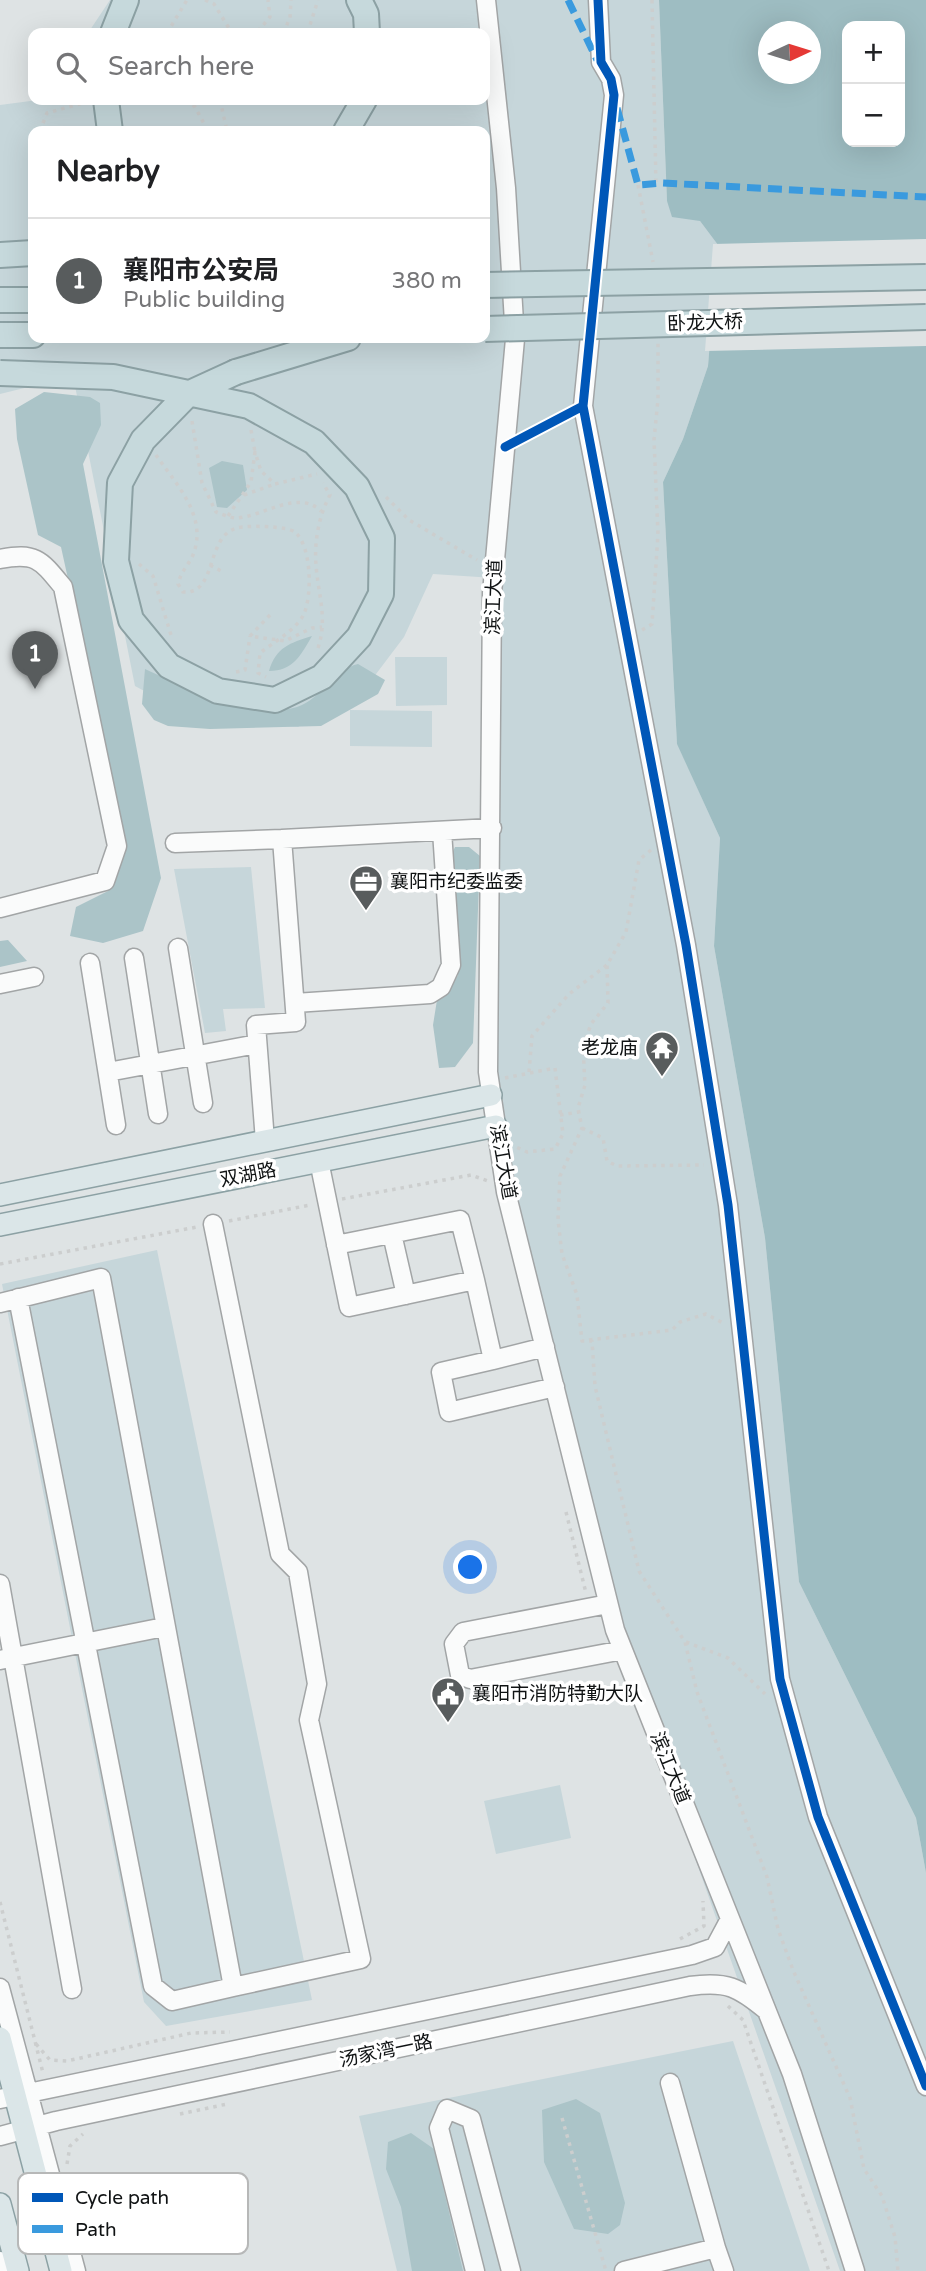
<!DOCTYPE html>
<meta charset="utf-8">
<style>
:root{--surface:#fff;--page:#f2f2f2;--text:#202124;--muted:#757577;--line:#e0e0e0;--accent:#585c5d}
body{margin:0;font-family:"Varela Round","Noto Sans SC",sans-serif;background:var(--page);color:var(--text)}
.controls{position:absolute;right:21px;top:21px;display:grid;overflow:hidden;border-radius:14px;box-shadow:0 7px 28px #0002}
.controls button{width:63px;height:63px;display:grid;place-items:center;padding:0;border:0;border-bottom:2px solid var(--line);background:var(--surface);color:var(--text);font:35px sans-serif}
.compass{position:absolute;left:758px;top:21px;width:63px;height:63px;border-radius:50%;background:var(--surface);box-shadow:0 7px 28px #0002;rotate:86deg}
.you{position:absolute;left:471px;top:1568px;width:24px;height:24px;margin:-18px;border:5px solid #fff;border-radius:50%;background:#1a73e8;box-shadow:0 0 0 10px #1a73e833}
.badge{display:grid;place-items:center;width:46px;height:46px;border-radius:50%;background:var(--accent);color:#fff;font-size:23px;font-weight:700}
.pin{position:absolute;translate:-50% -58px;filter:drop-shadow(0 2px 4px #0008)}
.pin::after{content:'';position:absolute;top:37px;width:24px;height:21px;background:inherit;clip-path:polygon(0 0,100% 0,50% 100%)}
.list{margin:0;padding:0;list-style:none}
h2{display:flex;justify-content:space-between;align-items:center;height:91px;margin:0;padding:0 28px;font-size:30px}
h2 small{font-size:23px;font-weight:400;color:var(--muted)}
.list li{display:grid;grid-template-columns:46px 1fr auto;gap:21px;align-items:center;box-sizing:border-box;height:126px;padding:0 28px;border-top:2px solid var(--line)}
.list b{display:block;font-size:26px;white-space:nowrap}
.list p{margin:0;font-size:23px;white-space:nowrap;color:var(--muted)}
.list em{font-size:23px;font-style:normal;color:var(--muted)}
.icon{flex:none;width:38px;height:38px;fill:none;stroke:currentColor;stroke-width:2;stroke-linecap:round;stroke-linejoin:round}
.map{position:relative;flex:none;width:926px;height:2271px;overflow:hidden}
.search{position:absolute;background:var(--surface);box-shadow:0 7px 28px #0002;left:28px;top:28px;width:462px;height:77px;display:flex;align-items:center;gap:18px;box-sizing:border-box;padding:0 24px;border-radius:14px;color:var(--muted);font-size:26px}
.panel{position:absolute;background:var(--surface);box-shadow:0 7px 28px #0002;left:28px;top:126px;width:462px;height:217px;border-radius:14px}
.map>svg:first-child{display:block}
.green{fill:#c6d6da;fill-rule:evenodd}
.forest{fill:#abc4c8}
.water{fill:#9ebdc2;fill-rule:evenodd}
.pier{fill:#dee3e4}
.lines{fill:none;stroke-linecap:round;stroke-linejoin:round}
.minor-casing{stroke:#a2a5a6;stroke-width:21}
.major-casing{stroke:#8ca1a4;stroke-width:24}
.highway-casing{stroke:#8ca1a4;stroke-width:28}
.path{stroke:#cccece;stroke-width:3.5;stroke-dasharray:3.5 5;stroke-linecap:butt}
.minor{stroke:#fafbfb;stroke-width:18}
.major{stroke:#dbe6e8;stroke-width:21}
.highway{stroke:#c6d9dc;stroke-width:24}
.highway-bridge-casing{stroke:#8ca1a4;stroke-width:28;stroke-linecap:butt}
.highway-bridge{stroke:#c6d9dc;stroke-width:24}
.quiet{stroke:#3a9ade;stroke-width:7;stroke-dasharray:14 7;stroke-linecap:butt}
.cycleway-casing{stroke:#fff;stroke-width:13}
.cycleway{stroke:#0057b8;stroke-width:9}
.labels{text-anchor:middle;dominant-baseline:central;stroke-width:7;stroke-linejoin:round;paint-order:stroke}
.street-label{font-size:19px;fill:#101314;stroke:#fff}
.poi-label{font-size:19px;fill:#101314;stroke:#fff;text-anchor:start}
.key{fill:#fff;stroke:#b7b8b8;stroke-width:2}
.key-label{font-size:19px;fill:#101314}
</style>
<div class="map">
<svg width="926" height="2271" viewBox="0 0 926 2271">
<rect width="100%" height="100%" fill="#dee3e4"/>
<!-- green -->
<path class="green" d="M110,0H659L667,201L700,221L718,245L708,366L683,439L663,482L677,743L720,838L714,946L765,1238L799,1582L916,1818L926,1873V2271H840L615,1630L491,1095L494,578L433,574L404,637L367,686L298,727L196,719L135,686L73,376L0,394V105L38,100H485V33H88ZM33,131H485V338H33Z
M395,657H447V705L396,706Z
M350,710L432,711V747L350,746Z
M251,867L265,1008L223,1009L226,1031L205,1033L174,869Z
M157,1250L312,2000L166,2026L144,2002L2,1284Z
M560,1785L571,1838L496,1854L484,1801Z
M733,2041L810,2271H397L359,2116Z"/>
<!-- forest -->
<path class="forest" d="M44,392L90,397L100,403L101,425L83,464L161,878L143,931L103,943L70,936L76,907L108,891L118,864L124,834L61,547L38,535L17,439L15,409Z
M222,461L243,465L247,490L227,508L217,507L209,468Z
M312,636C301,655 293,671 269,671C276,647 290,643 312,636Z
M358,664L385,680L378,694L321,726L210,729L168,726L154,720L142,704L145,669C187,688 250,721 297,707C322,699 334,669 358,664Z
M455,847H469L480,856L473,1043L455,1067L439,1068L433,1025L437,1000L449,991L458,975L451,856Z
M8,940L27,961L0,967V941Z
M576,2099L600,2113L625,2203L620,2225L608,2234L574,2229L544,2162L542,2110Z
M411,2133L434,2149L463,2271H412L401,2207L386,2169L388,2142Z"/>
<!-- water -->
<path class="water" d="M659,0H926V1873L916,1818L799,1582L765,1238L714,946L720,838L677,744L663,482L683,439L708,366L718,245L700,221L672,217L667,201ZM847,26H900V142H847ZM768,32H810V74H768Z"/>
<!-- pier -->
<path class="pier" d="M926,239V346L705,351L713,244Z"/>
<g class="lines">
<!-- minor casing -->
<g class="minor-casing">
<path id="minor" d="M486,0L506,188L515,339L492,593L488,1072L506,1192L615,1630L792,2074L855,2271
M598,0L601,62L611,79L614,95L583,406L686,945L728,1205L780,1679L818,1817L926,2086
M0,559C36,552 41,560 63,587L117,846L105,881L0,908
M175,843L282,839
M178,948L203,1103
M134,958L158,1114
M90,963L116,1125
M0,984L34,977
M295,1003L430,994L441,987L451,965L442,831
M108,1072L257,1044
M265,1141L256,1025L296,1022L282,839L492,828
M319,1161L349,1307L475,1280L493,1360L441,1372L449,1412L555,1387
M213,1224L280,1554L298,1572L317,1684L309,1720L361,1959L233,1987
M392,1234L406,1295
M336,1245L460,1220L475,1280
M0,1303L101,1278L233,1987L172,2001L153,1986L18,1298
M493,1360L545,1347
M0,1584L72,1989
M608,1604L463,1632L454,1644L460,1675L470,1679L623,1650
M0,1660L164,1627
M0,1988L76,2271
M670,2083L716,2248
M0,2099L692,1955L715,1947L730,1919
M0,2136L56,2121L690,1986C727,1981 738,1987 766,2010
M0,2261L3,2271
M475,2271L439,2128L447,2109L471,2119L511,2271
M624,2271L716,2248L724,2271"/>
</g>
<!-- major casing -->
<g class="major-casing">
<path id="major" d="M0,1195L491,1095
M0,1225L496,1126
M0,2038L61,2271
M0,2204L18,2271"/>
</g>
<!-- highway casing -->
<g class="highway-casing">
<path id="highway" d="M359,0L366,14L367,33
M113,33L126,0
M106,100L110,131
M346,131L364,100
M0,255L33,253
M0,300H33
M0,335H33
M236,372L348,338"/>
</g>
<!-- path -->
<path class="path" d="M205,0L214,4L232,33
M652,0L656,185
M167,33L187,0
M249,33L260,29L270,17L268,0
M283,33L290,18L291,0
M311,33L310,25L318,0
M186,100L195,107L208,131
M220,100L227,131
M166,101L167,100
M312,102L315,100
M40,131L47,113L87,102
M33,146L30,154L33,185
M638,185L653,262
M192,421L202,483L216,512C222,514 230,518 237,518C264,516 298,489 321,511
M251,430L255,452
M156,455C175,483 205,513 195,549C192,562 181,570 178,584L183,592C218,595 205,536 237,528C247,525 287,526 295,532C312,547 312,595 304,614C296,630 274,642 260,653L258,673L266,677
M244,495L275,484
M386,497L409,520L477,560
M228,516L251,482L255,452L261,471L275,484L317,474
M139,564L153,576L171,635
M210,565L221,571
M270,615L250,636L285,641L312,628L322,627
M642,630L652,624L658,534L654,440L658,399V343
M318,648C328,619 318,594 316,565C314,542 319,515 330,495L323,483
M236,672L245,670L250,636
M651,850L639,860L626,932L607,965L608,1003L591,1024L583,1047L585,1085L578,1108L582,1128L560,1176L558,1220L562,1254L577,1295L582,1341H592L595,1386L639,1571L685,1642L697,1692L767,1877L778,1929L793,1970L850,2098L864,2169L882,2196L895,2237L898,2271
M529,1072L532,1036L569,994L607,965
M505,1078L555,1068L563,1134L555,1149L527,1152L516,1147
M560,1115L579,1112
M582,1128L603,1138L607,1161L617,1166L704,1165
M342,1199L471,1175L488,1181
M229,1221L310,1205
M0,1264L197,1227
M589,1340L672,1330L680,1322L706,1314L725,1324
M566,1512L586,1593
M686,1642L728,1658L765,1694
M0,1902L43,2073
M680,1939L704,1926L703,1901
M728,2006L743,2020L829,2271
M36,2044L50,2060L67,2061L191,2033L230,2032
M180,2114L227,2104
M562,2118L606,2271
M67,2164L70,2146L83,2134"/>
<!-- minor -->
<use href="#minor" class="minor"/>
<!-- major -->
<use href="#major" class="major"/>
<!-- highway -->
<use href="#highway" class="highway"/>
<!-- highway-bridge casing -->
<g class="highway-bridge-casing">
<path id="highway-bridge" d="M485,285L926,277
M485,329L926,317
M0,373L113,377L249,406L314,442L357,487L382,538L381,594L359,637L322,677L275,700L218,691L169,666L131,620L116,561L120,483L143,440L188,394L236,372"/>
</g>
<!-- highway-bridge -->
<use href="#highway-bridge" class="highway-bridge"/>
<!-- quiet -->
<path class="quiet" d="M568,0L597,60
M617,108L638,185L663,183L926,197"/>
<!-- cycleway casing -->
<g class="cycleway-casing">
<path id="cycleway" d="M598,0L601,62L611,79L614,95L583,406L686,945L728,1205L780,1679L818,1817L926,2086
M505,447L583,406"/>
</g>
<!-- cycleway -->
<use href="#cycleway" class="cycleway"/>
</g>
<!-- icons -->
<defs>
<g id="office-pin" transform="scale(1.75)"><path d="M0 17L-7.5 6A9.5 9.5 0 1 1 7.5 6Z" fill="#585c5d" stroke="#fff"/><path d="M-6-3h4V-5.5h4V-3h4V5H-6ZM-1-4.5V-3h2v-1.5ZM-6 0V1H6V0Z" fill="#fff"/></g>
<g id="temple-pin" transform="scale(1.75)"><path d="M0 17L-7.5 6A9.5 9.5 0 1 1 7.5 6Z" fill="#585c5d" stroke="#fff"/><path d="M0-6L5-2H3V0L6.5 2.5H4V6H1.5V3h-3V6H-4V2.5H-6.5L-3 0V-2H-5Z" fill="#fff"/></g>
<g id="civic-pin" transform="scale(1.75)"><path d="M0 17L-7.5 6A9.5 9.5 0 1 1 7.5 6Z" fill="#585c5d" stroke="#fff"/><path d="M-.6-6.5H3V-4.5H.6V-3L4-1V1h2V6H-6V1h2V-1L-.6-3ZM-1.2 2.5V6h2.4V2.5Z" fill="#fff"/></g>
</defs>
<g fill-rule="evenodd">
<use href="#office-pin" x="366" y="882"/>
<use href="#temple-pin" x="662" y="1048"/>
<use href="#civic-pin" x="448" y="1694"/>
</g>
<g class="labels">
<!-- street labels -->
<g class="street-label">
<text transform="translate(705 323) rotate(-2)">卧龙大桥</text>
<text transform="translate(494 597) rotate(-88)">滨江大道</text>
<text transform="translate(503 1162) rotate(80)">滨江大道</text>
<text transform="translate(248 1175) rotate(-11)">双湖路</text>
<text transform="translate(670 1768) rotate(68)">滨江大道</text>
<text transform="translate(386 2051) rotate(-12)">汤家湾一路</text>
</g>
<!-- poi labels -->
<g class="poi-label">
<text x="390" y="882">襄阳市纪委监委</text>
<text x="638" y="1048" text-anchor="end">老龙庙</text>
<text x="472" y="1694">襄阳市消防特勤大队</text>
</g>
</g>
<!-- legend -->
<rect x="18" y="2173" width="230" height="81" rx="10" class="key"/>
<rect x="32" y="2193" width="31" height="9" fill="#0057b8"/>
<rect x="32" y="2225" width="31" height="8" fill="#3a9ade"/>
<g class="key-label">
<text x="75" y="2204">Cycle path</text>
<text x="75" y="2236">Path</text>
</g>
</svg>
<div class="controls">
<button>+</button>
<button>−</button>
</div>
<svg class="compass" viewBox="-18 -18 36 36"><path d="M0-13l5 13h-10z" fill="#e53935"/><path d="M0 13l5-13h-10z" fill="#757577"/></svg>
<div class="you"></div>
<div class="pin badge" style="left:35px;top:689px">1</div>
<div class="search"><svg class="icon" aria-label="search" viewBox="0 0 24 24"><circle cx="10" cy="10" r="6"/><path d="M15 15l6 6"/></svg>Search here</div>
<section class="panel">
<h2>Nearby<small></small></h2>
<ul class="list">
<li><span class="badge">1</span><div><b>襄阳市公安局</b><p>Public building</p></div><em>380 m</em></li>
</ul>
</section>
</div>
